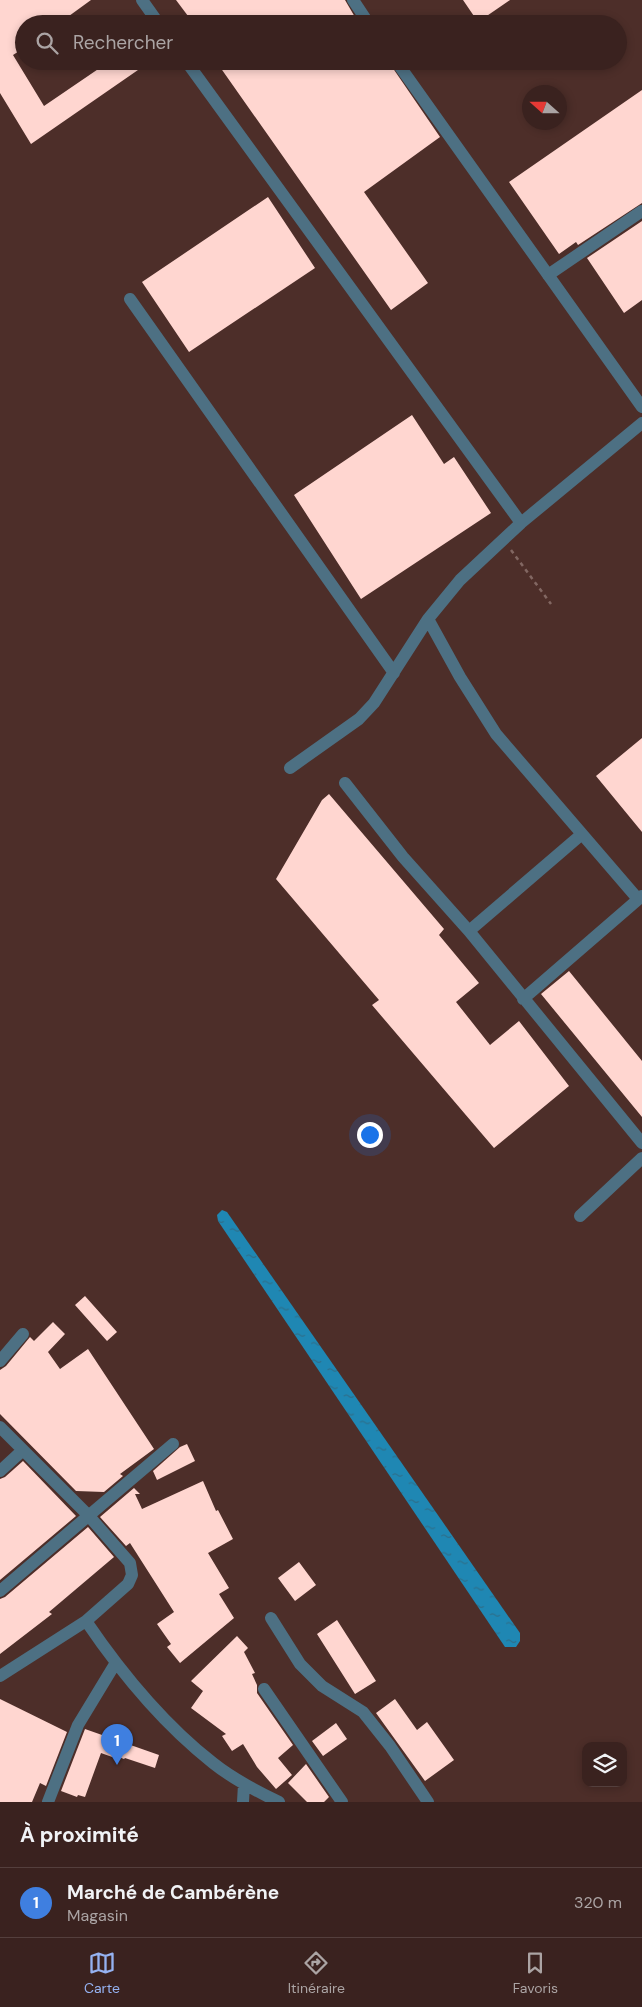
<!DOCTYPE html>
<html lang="fr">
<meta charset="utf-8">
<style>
:root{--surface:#3a221f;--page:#452f2c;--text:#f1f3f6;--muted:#aba4a4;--line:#543f3d;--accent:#95b2f1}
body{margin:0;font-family:"DM Sans",sans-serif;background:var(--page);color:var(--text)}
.controls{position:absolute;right:15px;bottom:15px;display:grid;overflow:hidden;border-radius:10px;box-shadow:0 2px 8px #0003}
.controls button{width:45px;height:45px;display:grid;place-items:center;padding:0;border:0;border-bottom:1px solid var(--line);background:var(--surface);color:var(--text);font:25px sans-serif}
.compass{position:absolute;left:522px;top:85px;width:45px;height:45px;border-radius:50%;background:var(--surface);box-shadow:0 2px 8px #0003;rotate:291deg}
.you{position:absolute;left:369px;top:1134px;width:18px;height:18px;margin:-12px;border:4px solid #fff;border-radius:50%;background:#1a73e8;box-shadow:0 0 0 8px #1a73e833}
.badge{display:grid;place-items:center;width:32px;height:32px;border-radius:50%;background:var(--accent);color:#fff;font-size:16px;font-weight:700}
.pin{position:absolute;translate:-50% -41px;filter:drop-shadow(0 1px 2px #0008)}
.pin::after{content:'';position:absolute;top:26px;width:18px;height:15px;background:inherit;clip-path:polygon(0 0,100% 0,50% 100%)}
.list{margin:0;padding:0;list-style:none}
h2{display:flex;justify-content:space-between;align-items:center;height:65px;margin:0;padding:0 20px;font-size:21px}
h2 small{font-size:16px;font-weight:400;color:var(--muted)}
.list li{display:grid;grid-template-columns:32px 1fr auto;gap:15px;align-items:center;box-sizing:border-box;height:70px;padding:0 20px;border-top:1px solid var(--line)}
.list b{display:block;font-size:19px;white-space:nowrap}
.list p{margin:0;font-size:16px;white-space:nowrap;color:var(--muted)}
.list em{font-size:16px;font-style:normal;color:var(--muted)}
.icon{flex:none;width:28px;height:28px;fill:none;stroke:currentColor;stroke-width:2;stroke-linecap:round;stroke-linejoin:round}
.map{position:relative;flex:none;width:642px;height:1802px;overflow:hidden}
.search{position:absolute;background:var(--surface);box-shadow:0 2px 8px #0003;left:15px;right:15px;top:15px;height:55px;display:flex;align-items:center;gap:12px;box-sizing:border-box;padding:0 18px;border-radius:28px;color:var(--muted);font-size:19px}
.sheet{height:135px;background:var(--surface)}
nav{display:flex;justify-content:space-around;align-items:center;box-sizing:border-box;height:70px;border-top:1px solid var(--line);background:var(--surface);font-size:14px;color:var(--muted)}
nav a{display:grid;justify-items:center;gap:2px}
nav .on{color:var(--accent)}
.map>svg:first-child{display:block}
.water{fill:url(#water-ripples)}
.building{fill:#ffd6d0}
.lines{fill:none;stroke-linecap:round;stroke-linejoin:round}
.path{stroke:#826762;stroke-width:2.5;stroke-dasharray:4 4;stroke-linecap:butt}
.minor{stroke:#4d7083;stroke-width:12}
</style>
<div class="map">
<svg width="642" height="1802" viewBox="0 0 642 1802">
<defs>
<pattern id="water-ripples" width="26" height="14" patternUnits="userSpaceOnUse" patternTransform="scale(1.25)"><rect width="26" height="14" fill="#1f87b3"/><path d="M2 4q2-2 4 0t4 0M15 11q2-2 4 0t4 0" fill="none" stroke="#2d6f8b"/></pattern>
</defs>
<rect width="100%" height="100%" fill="#4d2e29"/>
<!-- water -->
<path class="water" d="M222,1210L227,1212L520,1633V1641L516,1647H505L218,1221L217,1215Z"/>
<!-- building -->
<path class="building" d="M0,0H91L58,24H24V48L13,55L44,106L110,61H151L31,144L0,93Z
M176,0H345L359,24H194Z
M463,0H510L478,22Z
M228,61H388L440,137L364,192L428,283L391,310L220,67Z
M642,90V203L578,245L576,242L559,254L509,182Z
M268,197L315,268L189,352L142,282Z
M642,221V300L624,313L587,258Z
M412,415L444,464L454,457L491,513L361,599L294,495Z
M642,738V832L596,776Z
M329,794L444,929L439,935L479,983L456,1002L490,1045L519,1021L569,1086L494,1148L372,1005L379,1000L276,879L322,800Z
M569,971L642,1061V1117L541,994Z
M85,1296L117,1332L107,1341L75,1305Z
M53,1322L65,1334L48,1352L60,1369L88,1349L154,1449L120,1474L123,1476L104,1492L76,1491L0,1414V1370L6,1366L30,1337L34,1341Z
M187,1444L195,1461L157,1480L153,1471L180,1447Z
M23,1461L76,1516L0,1580V1479L5,1477Z
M203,1481L216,1511L218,1510L233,1539L208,1553L229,1588L219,1594L234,1618L180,1663L167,1647L171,1644L157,1624L174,1612L130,1543L126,1546L100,1517L134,1488L140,1494H135L142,1509Z
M88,1527L114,1557L49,1612L52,1614L0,1654V1599L5,1597Z
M299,1562L316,1585L295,1601L278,1578Z
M337,1620L376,1681L355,1694L317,1634Z
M237,1636L248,1648L244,1652L255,1673L252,1674L257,1685V1693L293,1745L278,1758L292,1775L276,1789L257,1767L243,1744L232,1751L222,1736L226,1734L191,1708L203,1691L191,1681Z
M0,1699L67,1732L46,1786L40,1783L32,1802H0Z
M395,1699L417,1730L427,1722L454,1760L425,1781L376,1713Z
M336,1723L347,1739L323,1756L312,1741Z
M85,1729L159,1755L155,1768L125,1758L124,1759L116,1756L115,1758L101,1753L85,1797L78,1795L77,1797L61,1791Z
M306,1764L329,1797L324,1802H307L288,1783Z"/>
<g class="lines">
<!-- path -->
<path class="path" d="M511,550L551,604"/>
<!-- minor -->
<path class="minor" d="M142,0L159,24
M353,0L369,24
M186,61L521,523
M396,61L642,407
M548,275L642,211
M130,299L394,673
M428,619L460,677L496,734L638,899
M290,768L359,719L374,703L428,619L460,580L521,523L642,423
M345,783L403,857L469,931L642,1143
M469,931L582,834
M523,999L642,896
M580,1216L642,1158
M0,1361L23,1334
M0,1427L88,1515L130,1563L132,1575L128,1584L86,1621L0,1676
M0,1471L23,1450
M0,1591L173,1444
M271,1618L300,1664L322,1686L363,1712L390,1746L428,1802
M86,1621C122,1674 162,1723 213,1763C233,1779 256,1791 279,1802
M264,1689L342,1802
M48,1802L78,1725L115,1664
M243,1802L244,1784"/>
</g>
</svg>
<div class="controls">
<button><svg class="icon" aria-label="layers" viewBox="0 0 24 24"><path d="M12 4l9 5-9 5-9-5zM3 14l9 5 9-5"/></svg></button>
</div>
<svg class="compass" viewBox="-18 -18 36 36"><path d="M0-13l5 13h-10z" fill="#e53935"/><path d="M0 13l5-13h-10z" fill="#aba4a4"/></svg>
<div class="you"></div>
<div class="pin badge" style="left:117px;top:1765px;background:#3f7fe0">1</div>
<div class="search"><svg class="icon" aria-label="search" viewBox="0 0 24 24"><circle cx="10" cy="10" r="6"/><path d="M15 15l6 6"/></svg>Rechercher</div>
</div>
<section class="sheet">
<h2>À proximité<small></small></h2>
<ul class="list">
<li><span class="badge" style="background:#3f7fe0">1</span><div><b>Marché de Cambérène</b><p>Magasin</p></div><em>320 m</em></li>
</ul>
</section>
<nav>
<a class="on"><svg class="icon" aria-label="map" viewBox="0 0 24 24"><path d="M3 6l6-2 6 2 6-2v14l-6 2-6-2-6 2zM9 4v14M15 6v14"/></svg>Carte</a>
<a><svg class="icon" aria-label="directions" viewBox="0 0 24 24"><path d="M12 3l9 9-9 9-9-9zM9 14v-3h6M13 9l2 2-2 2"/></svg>Itinéraire</a>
<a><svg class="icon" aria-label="saved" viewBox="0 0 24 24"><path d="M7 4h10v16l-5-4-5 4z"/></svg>Favoris</a>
</nav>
